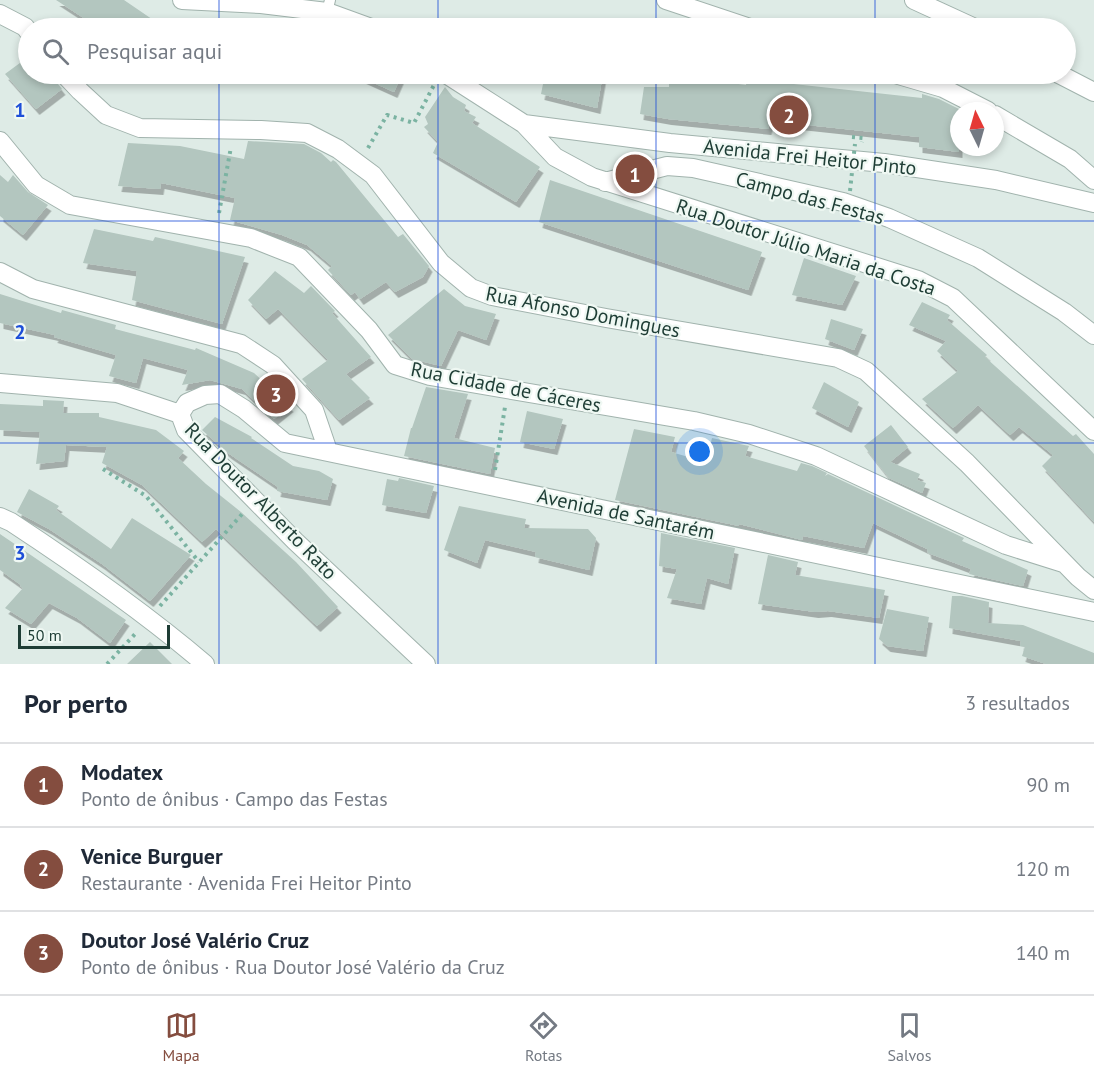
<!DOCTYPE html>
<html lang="pt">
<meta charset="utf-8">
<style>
:root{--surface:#fff;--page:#f6f6f7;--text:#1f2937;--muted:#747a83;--line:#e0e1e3;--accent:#844d3f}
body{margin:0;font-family:"PT Sans",sans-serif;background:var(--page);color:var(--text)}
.compass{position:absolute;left:950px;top:102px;width:54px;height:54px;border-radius:50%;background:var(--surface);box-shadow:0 3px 9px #0003;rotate:355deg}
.scale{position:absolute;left:18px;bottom:15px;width:152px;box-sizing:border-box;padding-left:6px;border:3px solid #1e3d35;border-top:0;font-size:16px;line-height:21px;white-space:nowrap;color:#1e3d35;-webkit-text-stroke:4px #eff8f3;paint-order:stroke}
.you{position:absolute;left:700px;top:452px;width:21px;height:21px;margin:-15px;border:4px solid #fff;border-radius:50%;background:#1a73e8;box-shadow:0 0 0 9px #1a73e833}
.badge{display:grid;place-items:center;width:39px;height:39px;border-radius:50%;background:var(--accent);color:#fff;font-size:20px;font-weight:700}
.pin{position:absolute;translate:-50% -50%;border:3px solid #fff;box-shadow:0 2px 6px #0006}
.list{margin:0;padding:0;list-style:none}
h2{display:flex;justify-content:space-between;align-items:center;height:78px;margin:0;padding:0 24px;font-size:26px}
h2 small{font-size:20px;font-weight:400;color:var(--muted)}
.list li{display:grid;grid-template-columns:39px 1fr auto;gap:18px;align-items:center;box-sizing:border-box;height:84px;padding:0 24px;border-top:2px solid var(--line)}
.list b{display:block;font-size:22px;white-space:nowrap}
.list p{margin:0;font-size:20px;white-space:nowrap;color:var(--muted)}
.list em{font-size:20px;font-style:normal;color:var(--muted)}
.icon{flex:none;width:33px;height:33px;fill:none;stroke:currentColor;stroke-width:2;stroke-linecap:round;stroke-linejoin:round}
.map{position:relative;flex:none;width:1094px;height:664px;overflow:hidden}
.search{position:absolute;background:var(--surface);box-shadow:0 3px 9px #0003;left:18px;right:18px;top:18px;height:66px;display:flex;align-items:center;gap:15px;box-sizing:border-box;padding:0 21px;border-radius:33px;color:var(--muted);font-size:22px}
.sheet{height:330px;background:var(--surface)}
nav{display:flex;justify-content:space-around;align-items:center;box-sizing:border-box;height:84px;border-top:2px solid var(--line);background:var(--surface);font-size:16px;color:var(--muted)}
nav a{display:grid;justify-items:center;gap:3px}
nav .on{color:var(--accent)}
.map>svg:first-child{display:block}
.building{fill:#b3c6bf;filter:url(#shadow)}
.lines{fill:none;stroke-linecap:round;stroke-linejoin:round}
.service-casing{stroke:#a1b3ad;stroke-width:12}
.minor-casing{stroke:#a1b3ad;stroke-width:20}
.tertiary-casing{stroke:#a1b3ad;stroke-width:20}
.path{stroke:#7bb3a2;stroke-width:4;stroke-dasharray:3 4.5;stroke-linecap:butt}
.service{stroke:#fff;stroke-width:10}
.minor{stroke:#fff;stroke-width:18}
.tertiary{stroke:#fff;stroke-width:18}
.path-bridge{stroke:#7bb3a2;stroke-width:4;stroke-dasharray:3 4.5;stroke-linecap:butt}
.grid{fill:none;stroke:#1d4ed8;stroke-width:1.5;stroke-opacity:0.55}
.labels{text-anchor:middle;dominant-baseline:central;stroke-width:4.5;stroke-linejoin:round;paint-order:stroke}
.street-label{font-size:20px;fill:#1e3d35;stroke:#eff8f3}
.grid-label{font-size:20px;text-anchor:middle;font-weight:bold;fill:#1d4ed8;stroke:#eff8f3;stroke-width:4.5;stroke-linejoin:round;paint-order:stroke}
</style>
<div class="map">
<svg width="1094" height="664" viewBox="0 0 1094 664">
<defs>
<filter id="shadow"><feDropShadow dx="3.5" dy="6" stdDeviation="0" flood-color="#0004"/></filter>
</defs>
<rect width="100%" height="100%" fill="#deebe6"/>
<!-- building -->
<path class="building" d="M56,0H124L165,28H99Z
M28,57V74H50L62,89L36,109L5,74Z
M354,74H402L394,92Z
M545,74H603L597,108L541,94Z
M687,74H709V80L746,85L747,79L922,98V94L939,99L959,109V152L919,147V137L770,121L768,129L668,119L640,114L644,87H669V77H686Z
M445,87L453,97L466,105L464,111L476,117L472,123L540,167L516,202L433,153L438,142L424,127L428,124L425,117Z
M248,141L304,144L321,153L331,162L333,160L336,162L398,237L403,234L429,266L423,277L395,292L386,282L360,299L355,292L351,295L328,270L332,266L307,245L282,235L230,220L235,198L161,183L160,189L118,186L128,143L180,146L244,159Z
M0,175L8,182L13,175L28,192L48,205L23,235L0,216Z
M550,180L762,252L748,290L539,222Z
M94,229L153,241L155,237L245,257L222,324L132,300L137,271L83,263Z
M804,258L856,276L842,305L792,295Z
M275,271L304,293L311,286L335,311L332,313L371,357L346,374L370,398L339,420L302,379L328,360L278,309L266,319L248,300Z
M444,289L465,306L496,314L486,340L458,330L441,366L412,359L388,335Z
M0,294L61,313L62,310L116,325L115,329L195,350L196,348L254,373L290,406L274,419L242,389L210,380L182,385L188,370L143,358L136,383L109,376L116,355L54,337L55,335L0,323Z
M922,302L950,315L947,320L987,355L985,357L1073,436L1076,434L1094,454V522L1042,466L1053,455L1019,427L1010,435L978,405L953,428L922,399L958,371L937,351L946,341L909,325Z
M831,319L863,329L854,350L825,339Z
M824,382L859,402L848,427L812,408Z
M426,387L468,394L454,438L495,448L490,474L404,456L411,428H412Z
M43,400L64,401L63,413H99V417L156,430L184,451L178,458L206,484L241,512L296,562L338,607L317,626L216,529L202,542L142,485L102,463L107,447L66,445L64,461L36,464L40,432L0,430V404L43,406Z
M527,411L563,419L554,449L520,442Z
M215,417L252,437L251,438L293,466L319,471L333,479L327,500L277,491L278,487L228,453L202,430Z
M891,425L908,447L890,462L920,474L917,480L926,483L922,493L889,478L864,446Z
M634,429L675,437L671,452L706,462L712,438L749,446L745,456L797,471L801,463L812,466L827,473L825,476L828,474L964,538L962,541L1028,570L1023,586L969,574L971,569L928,553L927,549L873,523L864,548L803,536L802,540L739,524V526L615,500Z
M399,478L434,486L426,513L382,505L387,479L398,481Z
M29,489L59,506L56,510L111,549L132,518L191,555L150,601L102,564L49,529L17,512Z
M459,506L526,519L524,528L588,529L596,538L589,570L535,557L536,552L485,540L477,563L444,550Z
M661,533L735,548L728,584L707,578L701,604L667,598L677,569L659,566Z
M0,534L126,620L110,643L77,618L49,603L31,624L5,608L23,588L20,586L21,585L0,570Z
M768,555L798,562L795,575L885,590L879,618L828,611L815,612L758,604Z
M952,596H962L989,602L988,623L1023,625L1094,653V664H1046L1022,656L1025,647L1020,646L1021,641L949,628Z
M887,609L929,617L923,651L887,646L879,639Z
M150,642L172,664H127Z"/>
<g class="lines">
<!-- service casing -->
<g class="service-casing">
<path id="service" d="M327,12L330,0"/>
</g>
<!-- minor casing -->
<g class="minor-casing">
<path id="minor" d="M182,0L261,4L327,12L371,28
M666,0L750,28
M0,14L25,27L28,31
M64,74L80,91L106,115L140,128L261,130L307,133L338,149L373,175L441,263L471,288L492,296L606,318L838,358L866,371L967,463L1078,577L1094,590
M446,74L524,124L555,157L592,177L918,280L953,298L1094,431
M895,74L943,88L988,111
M995,115L1070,159L1094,180
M524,124L670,143L884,163L996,180L1094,203
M0,141L36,185L70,205L251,238L299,257L369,330L395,365L430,376L694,421L749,434L816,456L1006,545L1063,563
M605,182L667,166L693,168L843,202L889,218L978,258L1064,312L1094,335
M0,272L33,289L241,344L273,365L314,410L328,451
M0,383L117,393L180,414L186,430L295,541L426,664
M180,414L187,403L205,395L220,394L244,409L285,443L1094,612
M0,517L11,522C78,566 144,612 205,664"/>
</g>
<!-- tertiary casing -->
<g class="tertiary-casing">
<path id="tertiary" d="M914,0L975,28
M1059,74L1094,92"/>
</g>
<!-- path -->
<path class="path" d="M852,137L863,138L862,142
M368,148L387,115L414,123L434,85
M219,213L231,147
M103,469L146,496L199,562
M495,470L505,407
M160,606L243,513
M107,664L137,632"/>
<!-- service -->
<use href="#service" class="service"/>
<!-- minor -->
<use href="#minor" class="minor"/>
<!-- tertiary -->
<use href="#tertiary" class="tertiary"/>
<!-- path-bridge -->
<path class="path-bridge" d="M850,191L855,144"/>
</g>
<!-- grid -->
<path class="grid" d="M219,0V28M438,0V28M656,0V28M875,0V28M219,74V664M438,74V664M656,74V664M875,74V664M0,221H1094M0,443H1094"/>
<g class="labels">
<!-- street labels -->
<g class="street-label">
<text transform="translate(810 157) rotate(6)">Avenida Frei Heitor Pinto</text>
<text transform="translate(810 198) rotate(15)">Campo das Festas</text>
<text transform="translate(806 247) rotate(18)">Rua Doutor Júlio Maria da Costa</text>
<text transform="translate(583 312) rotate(11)">Rua Afonso Domingues</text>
<text transform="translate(506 387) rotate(11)">Rua Cidade de Cáceres</text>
<text transform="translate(261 501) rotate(46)">Rua Doutor Alberto Rato</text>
<text transform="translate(626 514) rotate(12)">Avenida de Santarém</text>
</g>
</g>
<g class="grid-label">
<text x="20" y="117">1</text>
<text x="20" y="339">2</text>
<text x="20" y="560">3</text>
</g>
</svg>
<svg class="compass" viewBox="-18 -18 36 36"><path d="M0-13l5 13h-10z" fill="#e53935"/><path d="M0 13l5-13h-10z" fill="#747a83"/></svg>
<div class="scale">50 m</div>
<div class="you"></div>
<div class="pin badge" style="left:635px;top:174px">1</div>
<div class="pin badge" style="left:789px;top:115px">2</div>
<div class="pin badge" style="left:276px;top:394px">3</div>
<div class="search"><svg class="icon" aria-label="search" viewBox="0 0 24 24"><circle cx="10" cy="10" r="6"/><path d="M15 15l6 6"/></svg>Pesquisar aqui</div>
</div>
<section class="sheet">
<h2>Por perto<small>3 resultados</small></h2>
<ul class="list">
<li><span class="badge">1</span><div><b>Modatex</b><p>Ponto de ônibus · Campo das Festas</p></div><em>90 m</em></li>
<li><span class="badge">2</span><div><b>Venice Burguer</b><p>Restaurante · Avenida Frei Heitor Pinto</p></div><em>120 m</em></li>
<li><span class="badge">3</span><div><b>Doutor José Valério Cruz</b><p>Ponto de ônibus · Rua Doutor José Valério da Cruz</p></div><em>140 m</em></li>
</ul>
</section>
<nav>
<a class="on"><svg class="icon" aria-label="map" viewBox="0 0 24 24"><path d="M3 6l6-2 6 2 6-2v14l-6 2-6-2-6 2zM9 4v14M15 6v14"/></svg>Mapa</a>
<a><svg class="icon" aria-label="directions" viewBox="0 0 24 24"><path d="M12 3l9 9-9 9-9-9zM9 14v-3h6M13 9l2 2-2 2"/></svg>Rotas</a>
<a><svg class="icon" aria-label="saved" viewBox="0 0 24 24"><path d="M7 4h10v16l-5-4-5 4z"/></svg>Salvos</a>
</nav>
